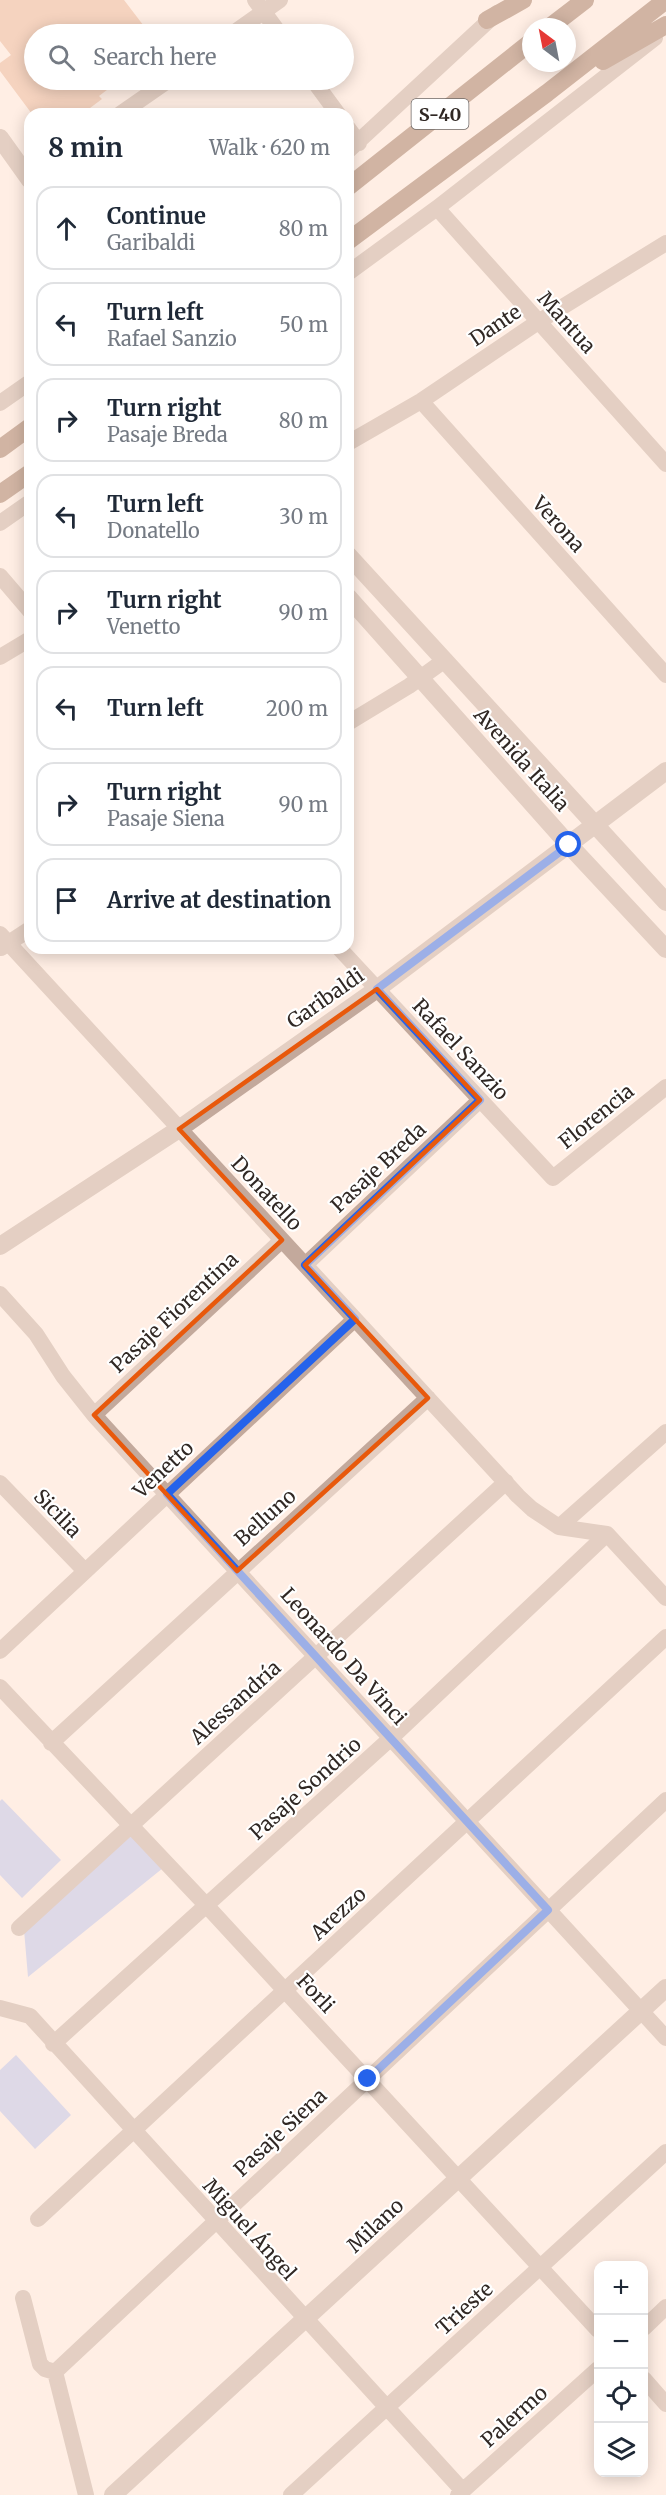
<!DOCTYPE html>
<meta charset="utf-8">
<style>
:root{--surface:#fff;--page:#f2f2f3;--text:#1f2937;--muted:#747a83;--line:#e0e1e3}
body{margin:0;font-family:Merriweather,serif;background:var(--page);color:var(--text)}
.controls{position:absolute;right:18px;bottom:18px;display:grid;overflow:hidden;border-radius:12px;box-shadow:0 3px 15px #0003}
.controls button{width:54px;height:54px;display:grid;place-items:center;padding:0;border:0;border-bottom:2px solid var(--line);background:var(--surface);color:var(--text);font:30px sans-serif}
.compass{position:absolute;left:522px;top:18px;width:54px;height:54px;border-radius:50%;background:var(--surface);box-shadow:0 3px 15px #0003;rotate:328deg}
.stop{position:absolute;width:18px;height:18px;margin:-14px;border:4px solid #2563eb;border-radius:50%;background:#fff}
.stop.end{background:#2563eb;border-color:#fff;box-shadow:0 2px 6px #0008}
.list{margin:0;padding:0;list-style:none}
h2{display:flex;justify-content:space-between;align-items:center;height:78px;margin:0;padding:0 24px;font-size:26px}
h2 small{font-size:20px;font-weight:400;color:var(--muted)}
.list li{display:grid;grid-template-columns:39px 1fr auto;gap:18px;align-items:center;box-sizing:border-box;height:84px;margin:0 12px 12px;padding:0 12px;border:2px solid var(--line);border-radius:18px}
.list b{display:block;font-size:22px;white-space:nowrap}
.list p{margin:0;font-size:20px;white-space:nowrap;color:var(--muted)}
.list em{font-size:20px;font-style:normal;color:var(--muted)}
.icon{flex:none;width:33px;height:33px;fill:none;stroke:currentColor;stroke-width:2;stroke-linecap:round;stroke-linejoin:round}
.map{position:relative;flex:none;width:666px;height:2495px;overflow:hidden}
.search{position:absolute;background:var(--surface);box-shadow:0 3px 15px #0003;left:24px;top:24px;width:330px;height:66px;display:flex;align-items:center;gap:15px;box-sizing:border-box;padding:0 21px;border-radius:33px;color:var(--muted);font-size:22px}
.panel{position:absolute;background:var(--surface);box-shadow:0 3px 15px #0003;left:24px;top:108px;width:330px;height:846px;border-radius:18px}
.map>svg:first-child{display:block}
.green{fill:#b7beec}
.building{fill:#e9b192}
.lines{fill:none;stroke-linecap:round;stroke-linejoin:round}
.minor{stroke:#c3a99c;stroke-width:16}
.tertiary{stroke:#c3a99c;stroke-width:18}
.primary{stroke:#996d55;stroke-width:18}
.route{stroke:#2563eb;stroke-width:8}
.marked{fill:none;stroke:#e8590c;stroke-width:4.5;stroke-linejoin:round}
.labels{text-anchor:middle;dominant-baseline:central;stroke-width:4.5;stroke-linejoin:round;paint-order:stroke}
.shield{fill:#fff;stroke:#6e6866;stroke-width:1.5}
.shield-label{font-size:18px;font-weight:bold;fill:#302824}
.street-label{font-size:20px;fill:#302824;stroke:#fff}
</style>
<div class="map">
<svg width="666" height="2495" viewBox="0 0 666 2495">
<rect width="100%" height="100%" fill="#ffeee4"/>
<!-- green -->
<path class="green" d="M2,1799L61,1860L22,1898L0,1875V1801Z
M130,1833L163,1868L28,1977L24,1930Z
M16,2055L71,2115L35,2149L0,2111V2070Z"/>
<!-- building -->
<path class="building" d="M0,0H124L150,34H34V80H120L99,96L102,99L82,114H32L0,71V63L11,55L0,41Z"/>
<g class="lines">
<!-- minor -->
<path class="minor" d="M255,0L280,34
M232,34L280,0
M313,80L338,114
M120,114L169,80
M348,128L359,143
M348,151L497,13
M437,208L666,464
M348,273L437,208L655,38
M421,401L666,675
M0,403L30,382
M348,443L421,401L538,322L666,243
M0,523L30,502
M0,576L30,611
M0,657L30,639
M348,723L409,686L445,660
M0,934L518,1496L532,1509L559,1527L607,1534L666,1598
M1,948L30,929
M339,948L553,1178L666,1087
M305,1265L480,1100
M0,1294L36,1334L63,1376L94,1415L666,2038
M94,1415L282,1240
M0,1483L85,1571
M559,1527L666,1432
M0,1651L355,1319
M0,1687L206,1905L598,2330
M51,1743L428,1398
M19,1928L506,1482
M0,2008L30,2016L463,2491
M53,2044L391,1738L607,1534
M38,2219L666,1637
M23,2298L40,2364L45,2369L55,2372L86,2495
M644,2328L666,2307
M55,2372L666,1800
M644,2379L666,2404
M291,2495L666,2152
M458,2495L598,2369"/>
<!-- tertiary -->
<path class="tertiary" d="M0,138L30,180
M348,555L666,902
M348,597L569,845L666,949
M0,1246L179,1129L377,989L666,771
M113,2495L666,1988"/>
<!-- primary -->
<path class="primary" d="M487,20L523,0
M550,27L585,0
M603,61L666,25
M348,187L531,42
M348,241L547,93L666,0
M0,449L30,427
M0,494L30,473"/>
</g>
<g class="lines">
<!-- route -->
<path class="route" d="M368,2079L548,1910L167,1494L355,1319L305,1265L480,1100L377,989L569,845"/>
</g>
<!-- marked area -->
<path d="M0 0H666V2495H0ZM377,989L480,1100L305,1265L428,1398L237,1571L94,1415L282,1240L179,1129Z" fill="#ffeee4" fill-opacity=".55" fill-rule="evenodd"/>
<path class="marked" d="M377,989L480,1100L305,1265L428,1398L237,1571L94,1415L282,1240L179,1129Z"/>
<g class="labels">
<!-- shield labels -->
<rect class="shield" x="411.5" y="99" width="57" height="30" rx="4.5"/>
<g class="shield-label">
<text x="440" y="114">S-40</text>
</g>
<!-- street labels -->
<g class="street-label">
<text transform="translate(567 322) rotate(48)">Mantua</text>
<text transform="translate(495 325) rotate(-34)">Dante</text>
<text transform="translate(559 524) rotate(48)">Verona</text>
<text transform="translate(522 759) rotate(48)">Avenida Italia</text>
<text transform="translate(325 998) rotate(-35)">Garibaldi</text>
<text transform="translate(461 1049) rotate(47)">Rafael Sanzio</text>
<text transform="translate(596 1116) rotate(-39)">Florencia</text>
<text transform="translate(378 1167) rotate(-43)">Pasaje Breda</text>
<text transform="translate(267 1193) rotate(47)">Donatello</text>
<text transform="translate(174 1312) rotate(-43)">Pasaje Fiorentina</text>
<text transform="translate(163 1469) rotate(-43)">Venetto</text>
<text transform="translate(58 1513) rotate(46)">Sicilia</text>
<text transform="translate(265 1517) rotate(-42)">Belluno</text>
<text transform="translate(344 1656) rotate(48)">Leonardo Da Vinci</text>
<text transform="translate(235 1702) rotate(-42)">Alessandría</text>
<text transform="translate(305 1788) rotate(-42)">Pasaje Sondrio</text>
<text transform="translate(338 1913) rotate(-43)">Arezzo</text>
<text transform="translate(316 1993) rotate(47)">Forli</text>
<text transform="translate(280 2132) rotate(-43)">Pasaje Siena</text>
<text transform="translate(375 2225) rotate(-43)">Milano</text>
<text transform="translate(250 2229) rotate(48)">Miguel Ángel</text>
<text transform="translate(464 2308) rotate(-42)">Trieste</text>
<text transform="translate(514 2416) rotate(-42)">Palermo</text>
</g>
</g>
</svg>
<div class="controls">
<button>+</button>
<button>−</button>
<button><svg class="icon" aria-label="locate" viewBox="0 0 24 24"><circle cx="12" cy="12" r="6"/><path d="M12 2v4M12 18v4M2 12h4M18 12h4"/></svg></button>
<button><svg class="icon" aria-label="layers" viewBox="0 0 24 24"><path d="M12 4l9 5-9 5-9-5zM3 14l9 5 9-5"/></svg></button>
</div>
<svg class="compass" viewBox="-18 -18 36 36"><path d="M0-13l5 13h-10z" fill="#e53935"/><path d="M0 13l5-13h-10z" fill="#747a83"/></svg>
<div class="stop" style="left:569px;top:845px"></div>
<div class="stop end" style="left:368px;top:2079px"></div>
<div class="search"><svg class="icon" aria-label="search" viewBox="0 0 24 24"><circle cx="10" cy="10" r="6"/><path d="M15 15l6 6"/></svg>Search here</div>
<section class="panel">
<h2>8 min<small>Walk · 620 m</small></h2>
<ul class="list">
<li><svg class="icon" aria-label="ahead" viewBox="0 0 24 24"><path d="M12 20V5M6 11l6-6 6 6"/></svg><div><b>Continue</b><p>Garibaldi</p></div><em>80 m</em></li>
<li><svg class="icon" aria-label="left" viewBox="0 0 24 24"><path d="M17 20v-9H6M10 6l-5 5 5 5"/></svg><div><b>Turn left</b><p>Rafael Sanzio</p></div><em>50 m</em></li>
<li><svg class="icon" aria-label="right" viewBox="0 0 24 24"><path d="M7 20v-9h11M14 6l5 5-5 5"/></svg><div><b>Turn right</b><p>Pasaje Breda</p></div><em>80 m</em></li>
<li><svg class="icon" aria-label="left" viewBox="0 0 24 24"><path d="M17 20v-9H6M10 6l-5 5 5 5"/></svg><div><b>Turn left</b><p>Donatello</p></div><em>30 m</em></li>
<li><svg class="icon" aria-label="right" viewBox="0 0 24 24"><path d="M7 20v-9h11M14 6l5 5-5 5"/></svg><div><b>Turn right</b><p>Venetto</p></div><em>90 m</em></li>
<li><svg class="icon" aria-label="left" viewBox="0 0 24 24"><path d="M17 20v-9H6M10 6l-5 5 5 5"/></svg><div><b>Turn left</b></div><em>200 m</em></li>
<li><svg class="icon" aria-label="right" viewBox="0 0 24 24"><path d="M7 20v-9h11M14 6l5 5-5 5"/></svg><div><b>Turn right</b><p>Pasaje Siena</p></div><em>90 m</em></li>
<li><svg class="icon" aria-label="arrive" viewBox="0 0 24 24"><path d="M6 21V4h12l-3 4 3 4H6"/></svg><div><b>Arrive at destination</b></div></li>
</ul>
</section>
</div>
